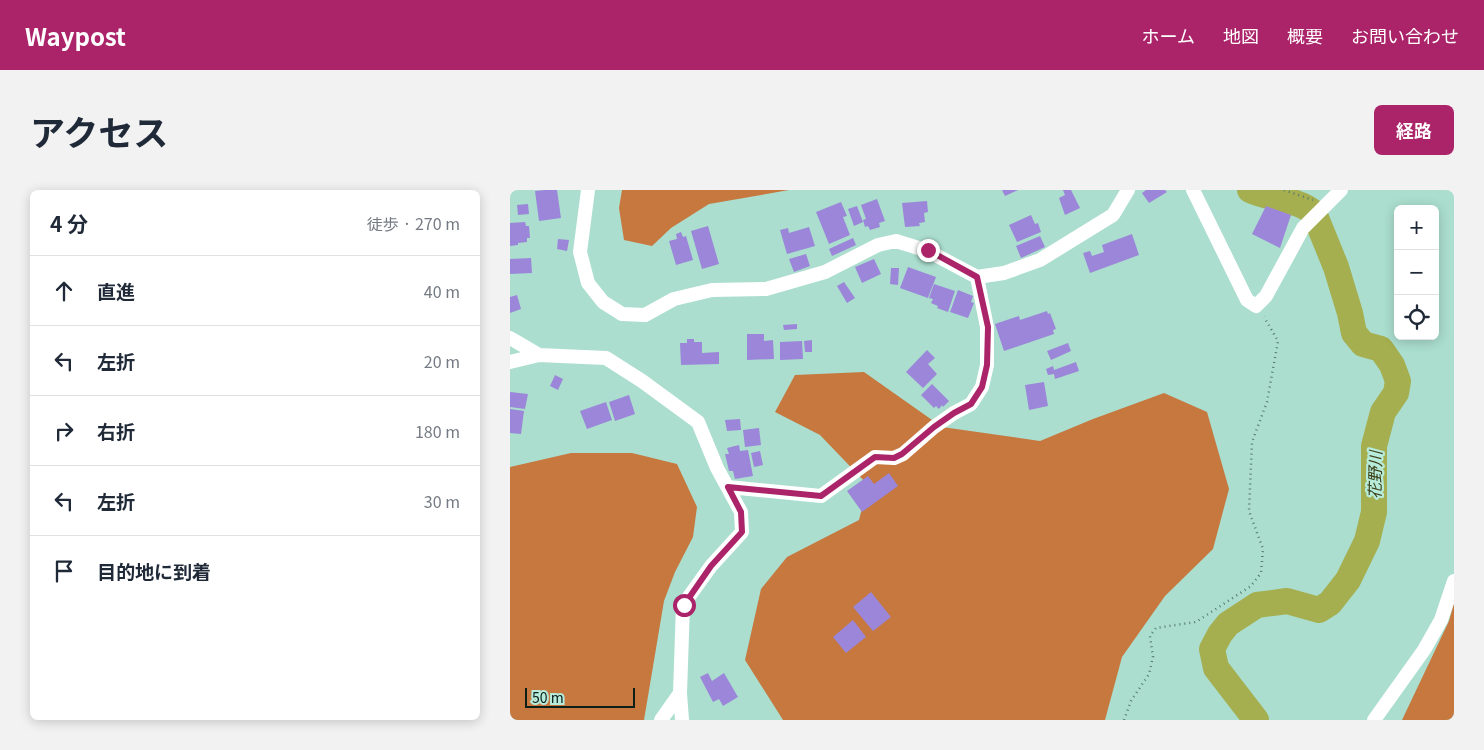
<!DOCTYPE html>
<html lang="ja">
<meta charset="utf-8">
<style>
:root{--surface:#fff;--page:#f2f2f3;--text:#1f2937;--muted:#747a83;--line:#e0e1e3;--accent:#ab246a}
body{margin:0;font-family:Georgia,"Noto Sans JP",serif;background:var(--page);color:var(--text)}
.controls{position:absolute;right:15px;top:15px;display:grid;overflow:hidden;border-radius:8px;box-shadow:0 2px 12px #0003}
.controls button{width:45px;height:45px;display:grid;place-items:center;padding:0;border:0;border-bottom:1px solid var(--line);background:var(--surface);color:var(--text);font:25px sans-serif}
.scale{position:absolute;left:15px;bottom:12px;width:110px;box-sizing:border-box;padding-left:5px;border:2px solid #0b1f1a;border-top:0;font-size:14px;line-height:18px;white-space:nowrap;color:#0b1f1a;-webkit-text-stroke:4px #b7ebdb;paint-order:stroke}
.stop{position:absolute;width:15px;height:15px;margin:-11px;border:4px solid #ab246a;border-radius:50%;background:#fff}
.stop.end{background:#ab246a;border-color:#fff;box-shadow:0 1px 5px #0008}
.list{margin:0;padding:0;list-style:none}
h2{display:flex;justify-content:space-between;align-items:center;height:65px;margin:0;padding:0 20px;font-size:21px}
h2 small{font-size:16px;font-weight:400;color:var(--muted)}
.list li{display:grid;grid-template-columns:32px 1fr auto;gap:15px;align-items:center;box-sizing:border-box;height:70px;padding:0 20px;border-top:1px solid var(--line)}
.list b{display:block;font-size:19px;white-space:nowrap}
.list em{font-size:16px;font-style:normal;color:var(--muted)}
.icon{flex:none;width:28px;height:28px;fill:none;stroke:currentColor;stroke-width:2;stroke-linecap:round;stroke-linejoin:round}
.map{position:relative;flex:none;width:944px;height:530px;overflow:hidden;border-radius:8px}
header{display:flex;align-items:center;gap:30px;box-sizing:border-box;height:70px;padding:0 25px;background:var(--accent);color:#fff}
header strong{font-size:24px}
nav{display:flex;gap:28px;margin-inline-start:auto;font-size:18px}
.intro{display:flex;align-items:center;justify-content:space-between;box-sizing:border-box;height:120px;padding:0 30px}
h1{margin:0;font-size:35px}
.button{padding:12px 22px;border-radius:8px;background:var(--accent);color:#fff;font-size:18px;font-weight:700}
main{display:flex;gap:30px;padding:0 30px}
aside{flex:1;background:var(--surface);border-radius:8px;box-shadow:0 2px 12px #0003}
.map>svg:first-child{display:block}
.forest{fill:#c6783f}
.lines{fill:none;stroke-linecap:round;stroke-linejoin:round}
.river{stroke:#a5af4f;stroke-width:26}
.building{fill:#9b86d9}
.path{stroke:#587b71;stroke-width:2.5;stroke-dasharray:1 4;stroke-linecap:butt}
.minor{stroke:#fff;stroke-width:14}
.route{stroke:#ab246a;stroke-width:6}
.labels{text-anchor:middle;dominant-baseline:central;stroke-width:4.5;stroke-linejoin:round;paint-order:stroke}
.water-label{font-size:16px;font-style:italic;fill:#3a3f16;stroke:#b7ebdb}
</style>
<header>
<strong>Waypost</strong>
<nav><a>ホーム</a><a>地図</a><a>概要</a><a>お問い合わせ</a></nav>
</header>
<div class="intro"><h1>アクセス</h1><a class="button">経路</a></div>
<main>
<aside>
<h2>4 分<small>徒歩 · 270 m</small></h2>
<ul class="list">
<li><svg class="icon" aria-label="ahead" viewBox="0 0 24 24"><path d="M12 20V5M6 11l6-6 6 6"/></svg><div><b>直進</b></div><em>40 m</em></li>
<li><svg class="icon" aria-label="left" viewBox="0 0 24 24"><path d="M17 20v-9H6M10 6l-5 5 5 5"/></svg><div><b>左折</b></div><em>20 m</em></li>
<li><svg class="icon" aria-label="right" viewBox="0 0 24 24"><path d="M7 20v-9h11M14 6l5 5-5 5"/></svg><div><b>右折</b></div><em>180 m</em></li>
<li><svg class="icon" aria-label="left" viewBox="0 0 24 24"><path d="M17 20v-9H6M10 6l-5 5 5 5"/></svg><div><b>左折</b></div><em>30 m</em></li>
<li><svg class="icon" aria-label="arrive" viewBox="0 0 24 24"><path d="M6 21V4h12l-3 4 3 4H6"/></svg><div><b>目的地に到着</b></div></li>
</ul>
</aside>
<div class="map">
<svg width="944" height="530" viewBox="0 0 944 530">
<rect width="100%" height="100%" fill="#abdece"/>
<!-- forest -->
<path class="forest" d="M112,0H279L199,14L161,38L142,56L114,50L109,18Z
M354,182L432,237L530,251L583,229L654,203L697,222L719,299L703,359L655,406L612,467L595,530H273L235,470L251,399L277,367L349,330L358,295L310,245L265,222L285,185Z
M61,263H122L167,274L187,317L183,347L165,382L154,411L134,530H0V277Z
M944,413V530H892L939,431Z"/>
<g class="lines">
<!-- river -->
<path class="river" d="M740,0C761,10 787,8 804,23L826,77L840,123L844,143L853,154L871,159L882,175L888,191L886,203L873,222L864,256V322L857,351L838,390L820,413L809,420L777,411L747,415L718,434L710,444L702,459L706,478L746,530"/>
</g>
<!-- building -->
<path class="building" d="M35,0H47L51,28L29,31L25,1Z
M492,0H508L495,6Z
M553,0H561L570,18L555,25L549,8L555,5Z
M636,0H655L657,2L639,13L632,3Z
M367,9L375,31L369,33L370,37L360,40L358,36L355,37L353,30L356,29L351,15Z
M417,11L418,22L414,23L415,32L409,33L410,36L395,37L392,13Z
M331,12L337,26L333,27L340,45L319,54L306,22Z
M18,14L19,24L8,25L7,15Z
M347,16L353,32L344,36L338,19Z
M756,16L781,25L770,58L742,44Z
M521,25L525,34L528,33L531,42L507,52L499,35Z
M15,32L16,36H19L20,48H17V52L8,53V55L0,56V33Z
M198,36L209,74L192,79L181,41Z
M299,37L305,56L277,64L270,40L278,38L279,43Z
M171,42L173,47L176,46L183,70L166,75L159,51L167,49L166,44Z
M622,44L629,65L580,83L573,63L580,61L582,66L594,62L592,55Z
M530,46L535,57L511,68L506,56Z
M343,48L346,55L322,66L319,59Z
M48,49L59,50L57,61L47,59Z
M296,64L300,76L284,82L279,69Z
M21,68L22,83L0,84V69Z
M364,69L371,84L352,93L345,77Z
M398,77L426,87L418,108L390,98Z
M381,78H389L388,95L380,94Z
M334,92L345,108L337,113L327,96Z
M424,94L445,101L438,122L427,118L428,116L421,113L423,109L419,108Z
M448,100L463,106L461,112L464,113L458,128L440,122Z
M7,105L11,119L0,123V107Z
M537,121L538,124L540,123L546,139L543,140L544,144L494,161L485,134L509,126L510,130Z
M287,134V139L274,140L273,135Z
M237,144H254V151L263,150L264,169L237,170Z
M177,149H184V152H192V163L209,162V174L171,175L170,153H177Z
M302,150V162H295L294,151Z
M292,151L293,169L270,170V152Z
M558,153L561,161L541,170L537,161Z
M417,160L425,168L418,174L427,184L413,198L396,182Z
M566,172L569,181L545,189L544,184L538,185L536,179L543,176L544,180Z
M45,185L53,189L48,200L40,196Z
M534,192L538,216L519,220L515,195Z
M422,194L439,211L433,217L432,215L429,219L426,216L424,218L411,205Z
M0,202L18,204L15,219L0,217Z
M119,205L125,224L105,231L99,212Z
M96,212L102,230L77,239L70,221Z
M0,219L14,221L11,244L0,243Z
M230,229L231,240L217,241L215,230Z
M249,238L251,255L235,257L233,240Z
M229,255L230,261L238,260L243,286L225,289L223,281H219L215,264H219L217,258Z
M250,261L253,275L244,277L241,263Z
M379,283L388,296L352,322L337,301L358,286L364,294Z
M361,402L381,427L363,441L343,417Z
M343,430L356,447L336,463L323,447Z
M198,483L202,491L214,483L228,507L213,516L209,509L203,512L190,487Z"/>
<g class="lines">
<!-- path -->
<path class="path" d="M774,0L803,10
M614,530L621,511L639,484L643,467L640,446L646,438L686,432L741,396L751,383L753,359L739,321L742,252L757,212L768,151L754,127"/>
<!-- minor -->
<path class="minor" d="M78,0L70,62L78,93L93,112L112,124L135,125L164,109L202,100L256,99L315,82L368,55L386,51L418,61L467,87L494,83L530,70L603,25L618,0
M683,0L737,110L746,116L756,106L793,38L831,0
M0,148L29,165L0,172
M29,165L96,168L132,191L188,232L207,278L231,322L232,342L201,376L173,415L170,503L172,530
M218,297L311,306L365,267L384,268L393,264L424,237L444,223L461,214L472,197L477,175V137L467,87
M151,530L170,503
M864,530L914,460L931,430L944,391"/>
</g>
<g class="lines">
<!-- route -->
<path class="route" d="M174,415L201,376L232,342L231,322L218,297L311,306L365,267L384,268L392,264L424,237L444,223L461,214L472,197L477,175L478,137L467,87L418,60"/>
</g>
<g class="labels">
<!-- water labels -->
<g class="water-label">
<text transform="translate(864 285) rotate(-89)">花野川</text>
</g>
</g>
</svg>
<div class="controls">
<button>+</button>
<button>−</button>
<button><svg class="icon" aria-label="locate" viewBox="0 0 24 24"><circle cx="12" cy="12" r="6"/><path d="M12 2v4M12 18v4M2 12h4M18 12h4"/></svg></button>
</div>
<div class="scale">50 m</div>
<div class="stop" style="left:174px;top:415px"></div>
<div class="stop end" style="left:418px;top:60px"></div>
</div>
</main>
